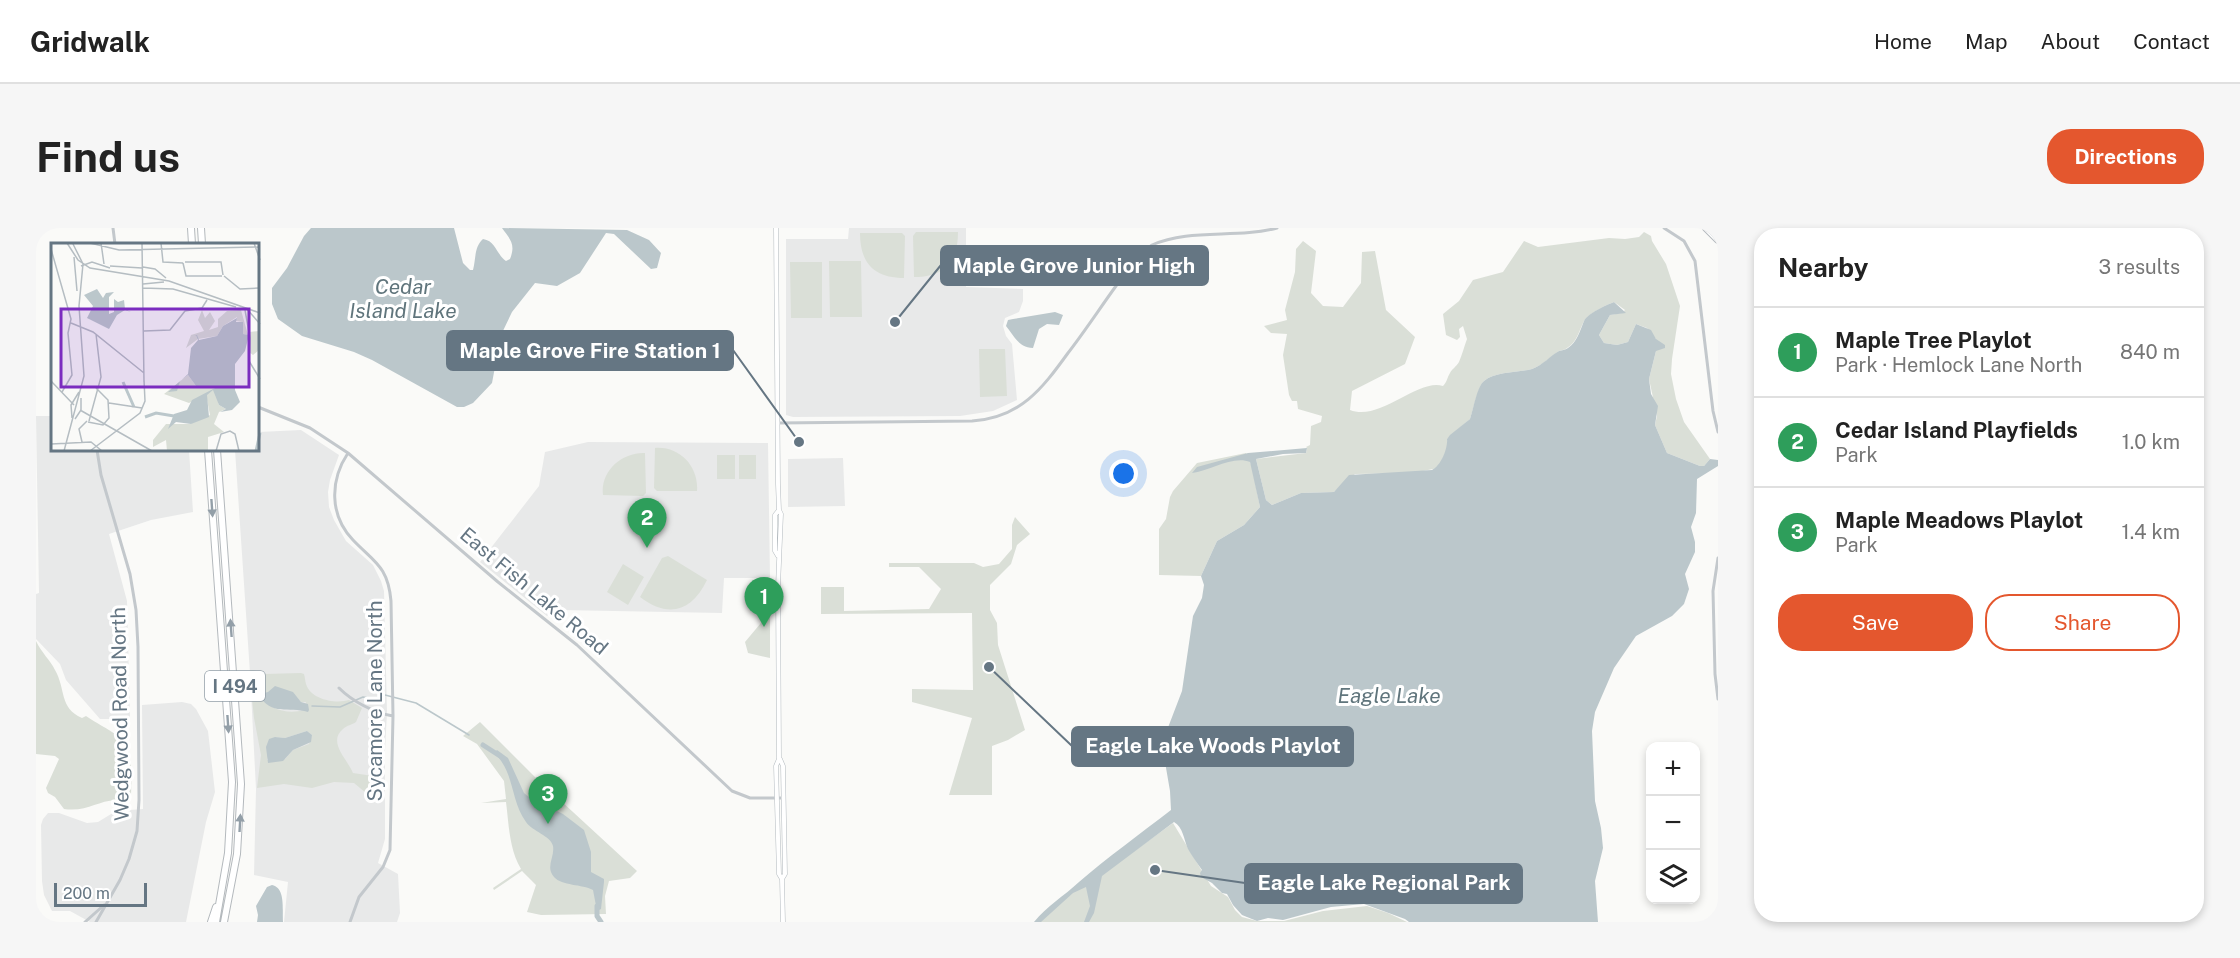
<!DOCTYPE html>
<meta charset="utf-8">
<style>
:root{--surface:#fff;--page:#f6f6f6;--text:#222;--muted:#767676;--line:#e0e0e0;--accent:#e4572e}
body{margin:0;font-family:"Public Sans",sans-serif;background:var(--page);color:var(--text)}
.controls{position:absolute;right:18px;bottom:18px;display:grid;overflow:hidden;border-radius:12px;box-shadow:0 3px 9px #0003}
.controls button{width:54px;height:54px;display:grid;place-items:center;padding:0;border:0;border-bottom:2px solid var(--line);background:var(--surface);color:var(--text);font:30px sans-serif}
.scale{position:absolute;left:18px;bottom:15px;width:93px;box-sizing:border-box;padding-left:6px;border:3px solid #657683;border-top:0;font-size:16px;line-height:21px;white-space:nowrap;color:#657683;-webkit-text-stroke:4px #fff;paint-order:stroke}
.you{position:absolute;left:1088px;top:246px;width:21px;height:21px;margin:-15px;border:4px solid #fff;border-radius:50%;background:#1a73e8;box-shadow:0 0 0 9px #1a73e833}
.badge{display:grid;place-items:center;width:39px;height:39px;border-radius:50%;background:var(--accent);color:#fff;font-size:20px;font-weight:700}
.pin{position:absolute;translate:-50% -50px;filter:drop-shadow(0 2px 3px #0008)}
.pin::after{content:'';position:absolute;top:32px;width:21px;height:18px;background:inherit;clip-path:polygon(0 0,100% 0,50% 100%)}
.list{margin:0;padding:0;list-style:none}
h2{display:flex;justify-content:space-between;align-items:center;height:78px;margin:0;padding:0 24px;font-size:26px}
h2 small{font-size:20px;font-weight:400;color:var(--muted)}
.list li{display:grid;grid-template-columns:39px 1fr auto;gap:18px;align-items:center;box-sizing:border-box;height:90px;padding:0 24px;border-top:2px solid var(--line)}
.list b{display:block;font-size:22px;white-space:nowrap}
.list p{margin:0;font-size:20px;white-space:nowrap;color:var(--muted)}
.list em{font-size:20px;font-style:normal;color:var(--muted)}
.actions{display:flex;gap:12px;padding:18px 24px}
.actions a{flex:1;padding:14px 0;border:2px solid var(--accent);border-radius:24px;text-align:center;font-size:21px;color:var(--accent)}
.actions .main{background:var(--accent);color:#fff}
.icon{flex:none;width:33px;height:33px;fill:none;stroke:currentColor;stroke-width:2;stroke-linecap:round;stroke-linejoin:round}
.map{position:relative;flex:none;width:1682px;height:694px;overflow:hidden;border-radius:24px}
header{display:flex;align-items:center;gap:36px;box-sizing:border-box;height:84px;padding:0 30px;background:var(--surface);border-bottom:2px solid var(--line)}
header strong{font-size:28px}
nav{display:flex;gap:33px;margin-inline-start:auto;font-size:21px}
.intro{display:flex;align-items:center;justify-content:space-between;box-sizing:border-box;height:144px;padding:0 36px}
h1{margin:0;font-size:42px}
.button{padding:15px 27px;border-radius:24px;background:var(--accent);color:#fff;font-size:21px;font-weight:700}
main{display:flex;gap:36px;padding:0 36px}
aside{flex:1;background:var(--surface);border-radius:24px;box-shadow:0 3px 9px #0003}
.map>svg:first-child{display:block}
.built{fill:#e8e9e9}
.green{fill:#dadfd7;fill-rule:evenodd}
.water{fill:#bbc7cb}
.lines{fill:none;stroke-linecap:round;stroke-linejoin:round}
.stream{stroke:#bbc7cb;stroke-width:1.5}
.river{stroke:#bbc7cb;stroke-width:5}
.secondary-casing{stroke:#b3babf;stroke-width:5}
.motorway-casing{stroke:#b4b9bd;stroke-width:8}
.tertiary{stroke:#c3c8cc;stroke-width:3}
.secondary{stroke:#fff;stroke-width:4}
.motorway{stroke:#fff;stroke-width:6}
.oneway{fill:#939fa8}
.labels{text-anchor:middle;dominant-baseline:central;stroke-width:6;stroke-linejoin:round;paint-order:stroke}
.shield{fill:#fff;stroke:#939fa8;stroke-width:1.5}
.shield-label{font-size:18px;font-weight:bold;fill:#657683}
.street-label{font-size:20px;fill:#657683;stroke:#fff}
.water-label{font-size:21px;font-style:italic;fill:#60757c;stroke:#fff}
.inset-river{fill:none;stroke:#bbc7cb;stroke-width:3}
.inset-road{fill:none;stroke:#b5bdc2;stroke-width:1.5}
.view{fill:#7b2cbf;fill-opacity:0.15;stroke:#7b2cbf;stroke-width:3}
.inset-edge{fill:none;stroke:#657683;stroke-width:3}
.leader{fill:none;stroke:#657683;stroke-width:2}
.callout-dot{fill:#657683;stroke:#fff;stroke-width:2}
.callout{fill:#657683;stroke:#657683;stroke-width:2}
.callout-label{font-size:21px;text-anchor:middle;font-weight:bold;fill:#fff}
</style>
<header>
<strong>Gridwalk</strong>
<nav><a>Home</a><a>Map</a><a>About</a><a>Contact</a></nav>
</header>
<div class="intro"><h1>Find us</h1><a class="button">Directions</a></div>
<main>
<div class="map">
<svg width="1682" height="694" viewBox="0 0 1682 694">
<rect width="100%" height="100%" fill="#fafaf8"/>
<!-- built -->
<path class="built" d="M813,0H930V59L987,61V73L983,84L969,90L967,98L970,108L976,116L981,172L957,183L924,188L757,189L750,187V11H812Z
M0,188H16V222H153L157,284L115,292L73,306L91,373L94,491H64L30,452L24,436L0,411V366L3,365Z
M265,202L303,227L294,252L292,264L293,279L298,292L310,313L337,337L345,353L348,363L351,484L349,523V611L342,635L362,646L364,685L361,694H248L252,654L218,647L220,561L214,445L199,222H222L223,204Z
M552,214L732,215L734,350H688L686,385L524,382L511,388L444,334L503,258L509,224Z
M807,230L809,278L752,279V231Z
M146,474L155,476L160,481L172,503L179,564L170,594L150,694H54L34,683H16L8,667L6,653L5,597L7,591L12,585H23L51,595L62,594L80,583L107,581L106,477Z"/>
<!-- green -->
<path class="green" d="M880,4H922C922,34 909,49 878,49L877,8Z
M1608,4L1615,8L1616,13L1630,36L1644,78L1636,131L1635,146L1640,171L1648,194L1674,231L1668,238H1664L1631,225L1619,197L1621,188L1613,151L1620,123V111L1611,100L1600,96L1592,114L1581,117L1568,115L1563,107L1574,87L1586,85L1589,82L1578,74C1570,77 1552,86 1548,93C1543,103 1541,114 1531,120C1529,122 1525,122 1523,123C1514,129 1507,137 1496,141C1481,145 1460,143 1448,153C1442,158 1437,183 1434,191L1411,211L1412,219L1402,240L1377,245L1319,246L1298,264L1265,265L1236,277L1230,272L1220,231L1270,225L1271,220L1270,219L1274,217L1275,198L1285,194L1286,188L1262,181L1261,173H1256L1253,167L1247,127L1251,106L1235,105L1228,98L1251,92L1249,82L1259,44L1260,21L1267,13L1280,23L1275,65L1287,78L1307,79L1325,55L1326,24L1339,23L1350,82L1379,109L1369,136L1316,163L1314,182C1344,194 1382,150 1407,158C1411,154 1411,150 1414,145C1416,141 1420,139 1423,134C1426,127 1428,119 1431,111L1427,98L1423,101L1424,109L1421,112L1410,107L1407,86L1423,73L1437,52L1467,44L1488,13L1502,19L1573,10L1589,11L1603,9Z
M824,5H866L869,8L868,50C837,50 824,34 824,5Z
M793,33H825L826,89H794Z
M754,34H786V90H755Z
M943,121H969L971,168L944,169Z
M619,220C644,218 663,239 661,263H621L618,260Z
M609,225L610,265L607,268L567,267C564,243 586,224 609,225Z
M1210,225L1216,239L1224,279L1208,297L1181,313L1165,348L1123,347V301L1130,291L1134,269L1137,263L1161,235Z
M681,227H699V251H681Z
M703,227H720V251H703Z
M979,289L994,306L981,317L975,336L954,357V382L961,395L962,417L989,502L972,512L956,518V567H913L936,490L876,474V461L937,462L936,385L785,386V359H808V383L893,381L905,361L883,339H853V335H938L947,339L963,336L976,321V297Z
M632,328L671,352C656,383 633,391 604,369L626,330Z
M587,336L608,349L592,377L571,364Z
M734,384V430L712,425L709,414Z
M0,413C5,424 14,432 19,442C30,461 23,480 46,490L50,488C60,495 71,500 82,508C99,522 95,551 95,571C89,573 86,571 80,572C61,573 51,584 28,581L19,569L12,565L10,560L23,531L19,528L0,526Z
M217,442L228,446L265,445L268,446C269,449 269,453 270,456C275,472 300,476 313,472L326,480L320,494C316,497 311,497 307,501C291,514 312,532 317,545L337,548L342,552V561L337,565H330L318,555L298,554L276,560L248,556L221,560L225,527L218,490L213,443ZM232,464H256L265,474H270L268,482C251,487 232,481 222,466ZM271,503L276,507L273,516L257,522L249,531L231,532L239,509L249,510Z
M444,494L499,549L601,643L594,650L573,653L569,668L570,686L505,687L491,684L500,657L486,643L458,662L457,660L485,641C473,621 473,597 470,574L445,575L470,571L468,553L441,516L427,508Z
M1137,595L1175,658L1192,669L1199,682L1206,689L1221,693H1248L1287,683L1331,678L1352,685L1371,694H1003L1015,682L1050,653L1068,645Z"/>
<!-- water -->
<path class="water" d="M275,0H418L427,35L434,42H437C440,31 438,19 447,11C460,13 460,26 470,33L474,31C480,16 474,11 466,0L591,2L613,12L625,25L621,40L615,41L578,6L570,5L544,45L521,58L499,55L476,84L465,107L456,155L437,175L428,179H421L336,132L318,124L266,108L242,91L236,76V60L251,40L268,8Z
M1578,74L1590,85L1574,87L1563,107L1568,115L1581,117L1592,114L1600,96L1615,102L1620,111L1629,117V120L1620,123L1613,151L1615,166L1622,178L1619,197L1631,225L1664,238H1668L1674,231L1682,232V238L1661,251L1660,285L1655,299L1659,314V324L1649,346L1653,361L1648,376L1636,388L1600,408L1578,440L1559,484L1556,503L1559,573L1565,600L1567,620L1559,653L1562,694H1373L1369,691L1328,676L1295,679L1247,692L1232,690L1221,693L1206,687L1197,677L1191,666L1186,665L1176,655L1165,649L1164,645L1166,642C1161,635 1156,628 1152,621C1148,612 1147,599 1138,594L1066,648L1058,685L1053,694H1048L1054,678L1050,659L1037,665L1005,694H998C1011,678 1028,668 1043,654C1072,629 1104,606 1135,582L1134,563L1129,534L1128,510L1146,463L1157,388L1166,370L1168,357L1165,348L1181,313L1208,297L1224,279L1214,234C1197,227 1174,243 1156,245L1161,239L1212,225L1271,220L1270,225L1247,226L1220,231L1230,272L1236,277L1265,265L1298,264L1313,247L1396,242C1405,238 1412,220 1411,211L1414,207L1434,191C1437,183 1441,158 1448,153C1460,143 1481,145 1496,141C1507,137 1514,128 1523,123C1526,122 1529,122 1532,120C1541,114 1544,103 1548,93C1551,86 1570,77 1578,74Z
M1019,84L1027,87L1023,97L1011,96L1003,101L997,120C983,120 978,108 970,98L972,92L977,91Z
M239,458L257,464L265,474L272,476L273,482L272,484C252,478 236,489 222,466L232,464Z
M271,503L276,507L275,514L257,522L247,533L232,535L230,519L233,511L239,509L249,510Z
M461,522L472,530L488,565L494,570L527,586L548,602L555,624V644L568,651V654L565,681L561,683L557,662C546,656 526,658 518,649C509,639 519,629 517,618C515,608 496,603 490,594C474,572 479,544 458,525Z
M236,657C250,660 246,682 247,694H221L222,687L220,678L231,659Z"/>
<g class="lines">
<!-- stream -->
<path class="stream" d="M349,467L380,475L433,507
M276,478L304,479L327,469L333,470"/>
<!-- river -->
<path class="river" d="M447,517L464,528
M561,678V688L565,694"/>
<!-- secondary casing -->
<g class="secondary-casing">
<path id="secondary" d="M740,0L742,256L743,282L745,286L742,358L743,531L740,538L743,646L746,651L747,694
M742,328L739,323V287L743,282
M744,531L747,538L749,646L746,651"/>
</g>
<!-- motorway casing -->
<g class="motorway-casing">
<path id="motorway" d="M155,0L156,16
M165,0L166,16
M1670,0L1682,12
M172,222L196,554L192,625L180,694
M181,222L205,556L201,626L188,694
M175,694L180,679"/>
</g>
<!-- tertiary -->
<path class="tertiary" d="M77,0L79,16
M1628,0L1648,13L1659,33L1677,183L1682,204
M222,179L274,200L312,225L462,354L541,417L696,563L714,570H747
M742,195L936,193C984,190 1006,161 1032,125C1049,103 1064,80 1080,58C1091,43 1100,28 1116,17C1154,0 1200,11 1241,0
M312,225C294,252 293,287 317,312C338,334 352,338 355,373L357,488L354,622L347,639L323,669L314,694
M1682,330L1677,363L1679,446L1682,471
M303,460C316,473 338,485 357,488
M49,694L68,677
M60,694L84,652L93,631L101,603L103,572L102,419L100,382L94,346L65,247L61,222"/>
<!-- secondary -->
<use href="#secondary" class="secondary"/>
<!-- motorway -->
<use href="#motorway" class="motorway"/>
</g>
<!-- one-way arrows -->
<defs><path id="oneway-solid" d="M-6-.8H1V-3.2L6.5 0L1 3.2V.8H-6Z" transform="scale(1.5)"/></defs>
<g class="oneway">
<use href="#oneway-solid" transform="translate(176 280) rotate(86)"/>
<use href="#oneway-solid" transform="translate(195 400) rotate(-94)"/>
<use href="#oneway-solid" transform="translate(192 496) rotate(86)"/>
<use href="#oneway-solid" transform="translate(204 595) rotate(-87)"/>
</g>
<g class="labels">
<!-- shield labels -->
<rect class="shield" x="169" y="443" width="60" height="30" rx="4.5"/>
<g class="shield-label">
<text x="199" y="458">I 494</text>
</g>
<!-- street labels -->
<g class="street-label">
<text transform="translate(498 363) rotate(40)">East Fish Lake Road</text>
<text transform="translate(339 473) rotate(-90)">Sycamore Lane North</text>
<text transform="translate(84 486) rotate(-91)">Wedgwood Road North</text>
</g>
<!-- water labels -->
<g class="water-label">
<text x="367" y="58">Cedar<tspan x="367" dy="24">Island Lake</tspan></text>
<text x="1353" y="467">Eagle Lake</text>
</g>
</g>
<!-- overview -->
<g transform="translate(15 15)">
<rect width="208" height="208" fill="#fafaf8"/>
<path d="M151,67L154,75L159,69L164,78L158,87L167,84V76L176,68L190,67L197,92L192,91L191,79L185,78L186,74L172,83L166,93L147,96L135,105L140,92L153,88L147,77ZM208,88V107L202,112L198,109V89ZM137,132L145,143H163L168,162L175,166L168,169L163,181L173,189L157,194V208H116L115,197L102,204V197L115,181H139L159,172L155,152L138,160L113,151Z" fill="#dadfd7"/>
<path d="M46,46L52,55L55,50L63,49L58,54V71L63,69V56L67,59L73,57L74,66L80,69L74,67L66,72L58,86L36,75L42,63L33,52ZM186,75L185,79H192V91L198,92L194,108L184,121V147L189,159L181,167L169,169L175,166L168,162L162,147L156,152L158,174L140,181L125,179L117,186L123,171L136,167L141,157L164,145L145,143L137,132L129,138L126,148L117,149L137,131L140,105L147,97L145,92L139,93L152,91L146,92L148,97L166,93L172,83Z" fill="#bbc7cb"/>
<path class="inset-river" d="M72,139L83,164M94,174L105,170L123,173M205,208L209,190"/>
<path class="inset-road" d="M16,0L27,17L39,25L118,38L209,70M39,0L68,7L209,4M50,0L53,21M91,0L93,139M110,0L112,19L132,20M203,0L209,17M0,6L20,76L17,90L21,132L11,149M23,14L26,48M134,19H170L172,32M132,20L135,33H171M30,23L41,19L59,25M59,23L91,25M92,24L104,26L115,35M173,33L189,46L208,45M92,41L113,39M92,45L122,46L185,64M195,65L209,81M194,67L199,95L198,118L209,136M20,80L42,89L93,130M93,88L119,87L134,68L151,65L156,57M0,138L23,162M58,160L91,165M29,167L101,208M21,175L20,162L28,149M24,176L30,167V155M38,178L50,134L45,91M37,179L52,182L58,175L57,157L45,145M31,199L28,186L36,178M0,201L40,199L51,208M13,208L33,133L28,63L32,21L22,1M39,208L89,170L94,158L93,137M165,208L170,191L179,188L184,191L188,208"/>
<path class="view" d="M10,66H198V144H10Z"/>
<rect width="208" height="208" class="inset-edge"/>
</g>
<!-- callouts -->
<path class="leader" d="M859 94L905 37M763 214L697 122M953 439L1036 518M1119 642L1209 655"/>
<g class="callout-dot">
<circle cx="859" cy="94" r="6"/>
<circle cx="763" cy="214" r="6"/>
<circle cx="953" cy="439" r="6"/>
<circle cx="1119" cy="642" r="6"/>
</g>
<g class="callout">
<rect x="905" y="18" width="267" height="39" rx="6"/>
<rect x="411" y="103" width="286" height="39" rx="6"/>
<rect x="1036" y="499" width="281" height="39" rx="6"/>
<rect x="1209" y="636" width="277" height="39" rx="6"/>
</g>
<g class="callout-label">
<text x="1038" y="45">Maple Grove Junior High</text>
<text x="554" y="130">Maple Grove Fire Station 1</text>
<text x="1177" y="525">Eagle Lake Woods Playlot</text>
<text x="1348" y="662">Eagle Lake Regional Park</text>
</g>
</svg>
<div class="controls">
<button>+</button>
<button>−</button>
<button><svg class="icon" aria-label="layers" viewBox="0 0 24 24"><path d="M12 4l9 5-9 5-9-5zM3 14l9 5 9-5"/></svg></button>
</div>
<div class="scale">200 m</div>
<div class="you"></div>
<div class="pin badge" style="left:728px;top:399px;background:#2e9e5b">1</div>
<div class="pin badge" style="left:611px;top:320px;background:#2e9e5b">2</div>
<div class="pin badge" style="left:512px;top:596px;background:#2e9e5b">3</div>
</div>
<aside>
<h2>Nearby<small>3 results</small></h2>
<ul class="list">
<li><span class="badge" style="background:#2e9e5b">1</span><div><b>Maple Tree Playlot</b><p>Park · Hemlock Lane North</p></div><em>840 m</em></li>
<li><span class="badge" style="background:#2e9e5b">2</span><div><b>Cedar Island Playfields</b><p>Park</p></div><em>1.0 km</em></li>
<li><span class="badge" style="background:#2e9e5b">3</span><div><b>Maple Meadows Playlot</b><p>Park</p></div><em>1.4 km</em></li>
</ul>
<div class="actions"><a class="main">Save</a><a>Share</a></div>
</aside>
</main>
